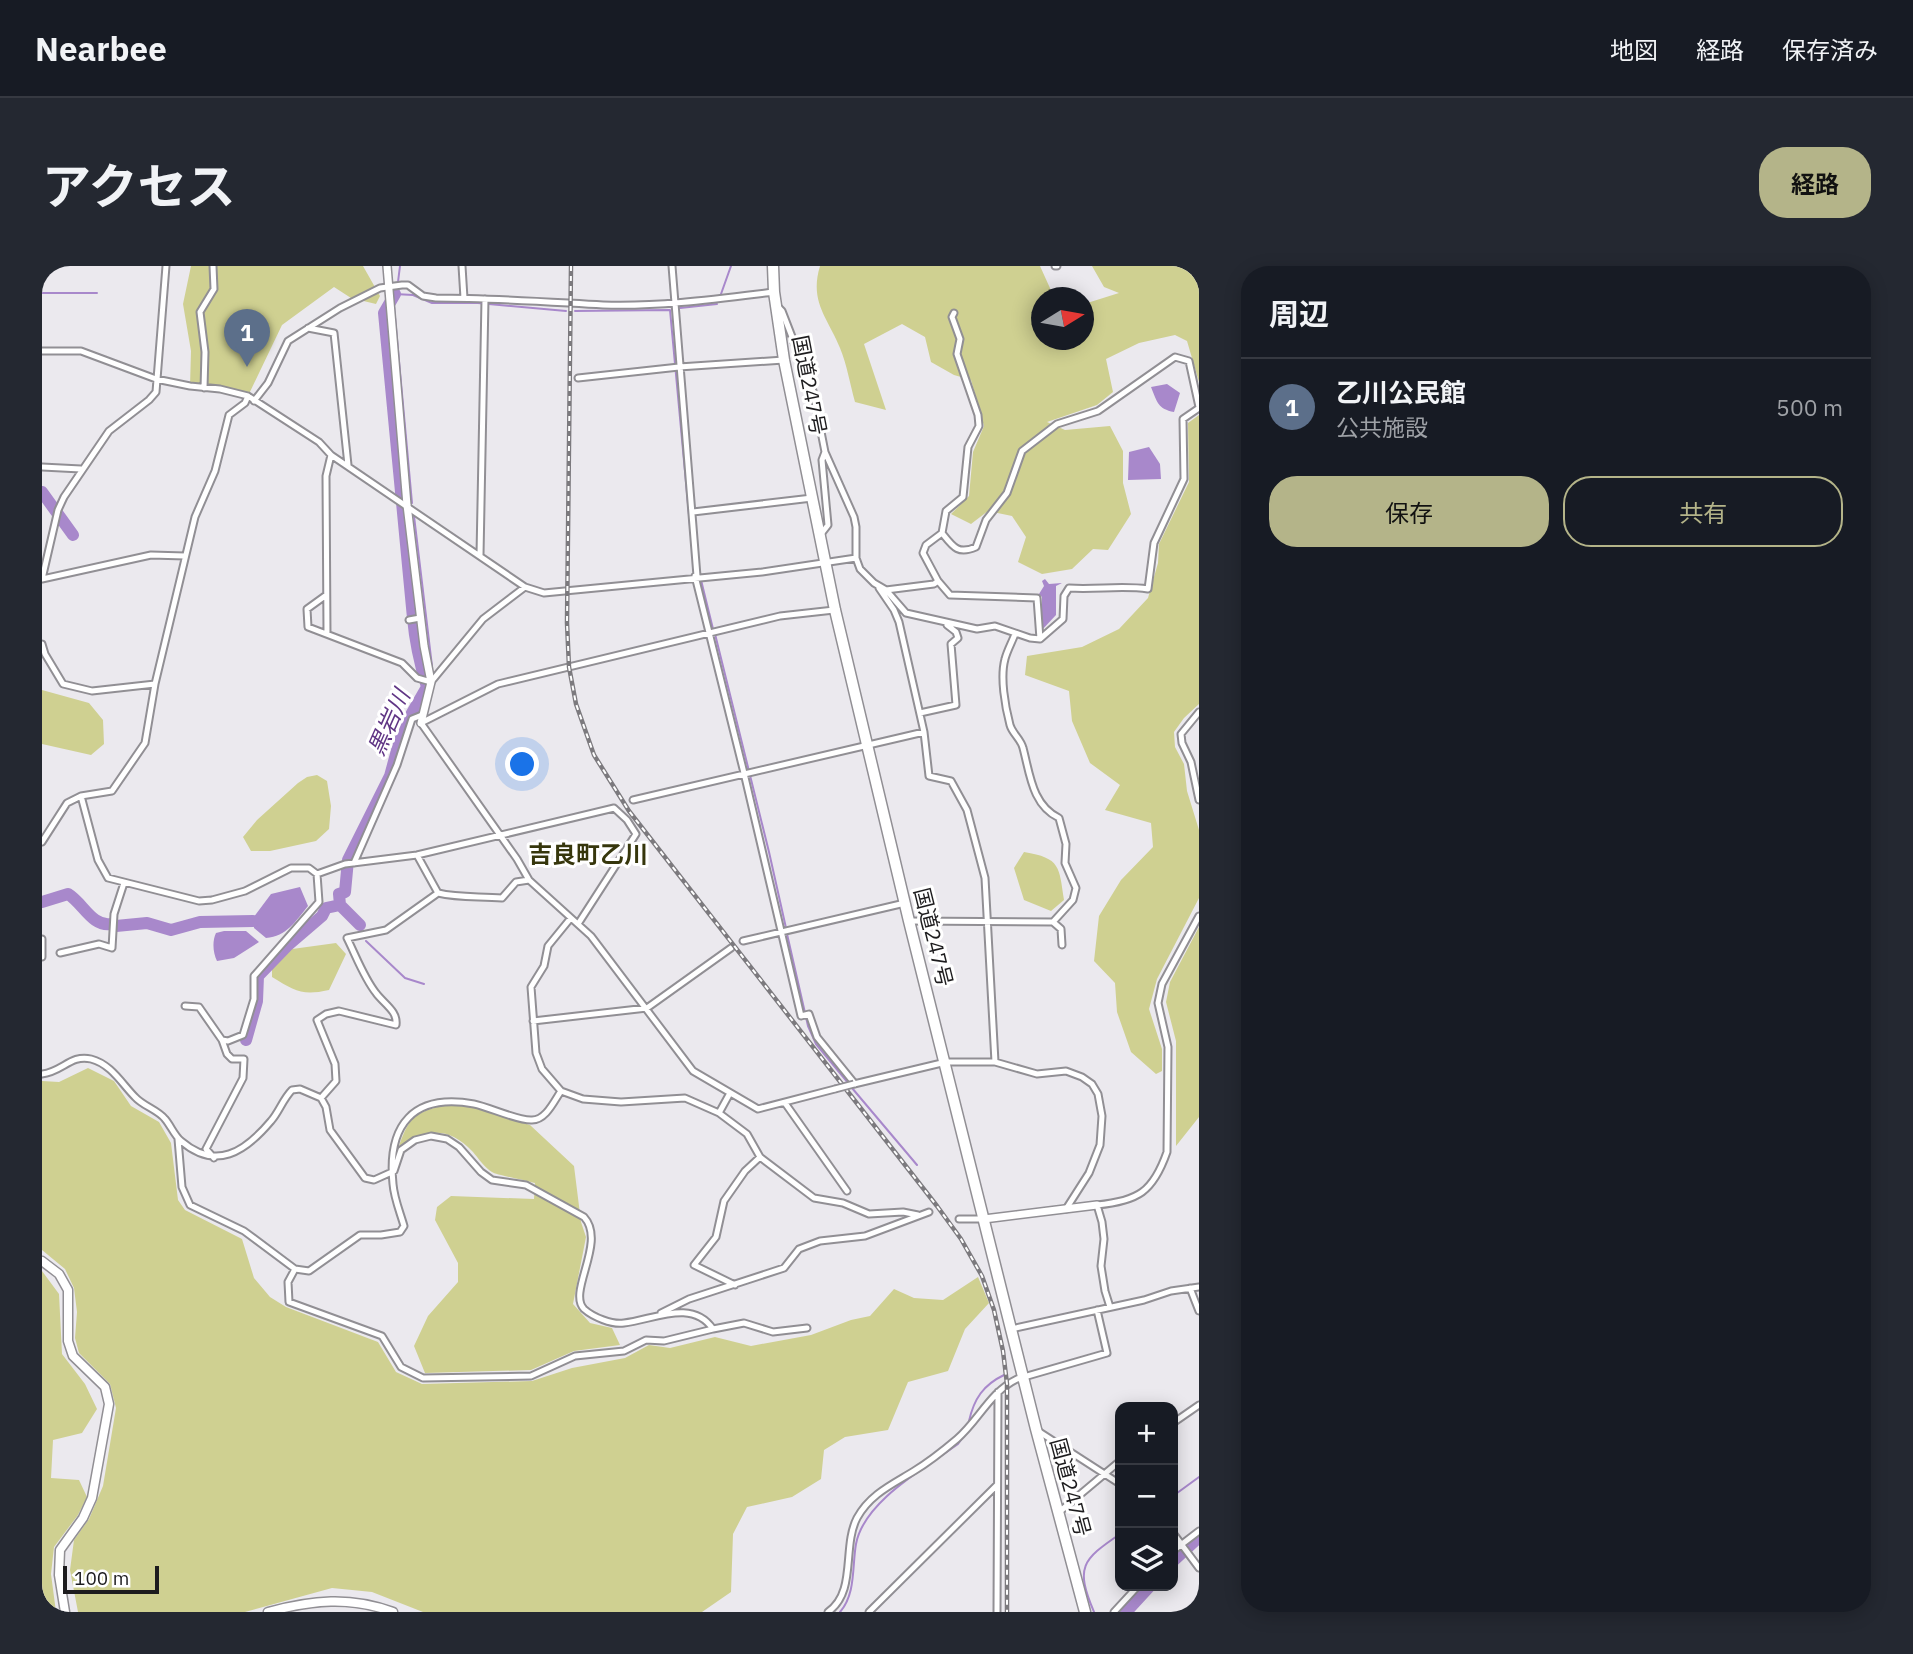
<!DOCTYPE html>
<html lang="ja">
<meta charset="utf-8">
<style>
:root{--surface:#171b24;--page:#242831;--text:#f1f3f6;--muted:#9ea1a6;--line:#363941;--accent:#b4b489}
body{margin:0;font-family:"IBM Plex Sans","Noto Sans JP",sans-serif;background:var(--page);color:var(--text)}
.controls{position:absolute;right:21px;bottom:21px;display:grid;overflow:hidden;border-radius:14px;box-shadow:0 4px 18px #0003}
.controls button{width:63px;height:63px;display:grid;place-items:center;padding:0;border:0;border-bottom:2px solid var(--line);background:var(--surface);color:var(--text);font:35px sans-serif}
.compass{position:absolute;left:989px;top:21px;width:63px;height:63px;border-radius:50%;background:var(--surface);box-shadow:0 4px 18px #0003;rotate:79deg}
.scale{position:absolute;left:21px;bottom:18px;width:96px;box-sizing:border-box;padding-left:7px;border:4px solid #1d1c1e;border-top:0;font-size:19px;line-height:24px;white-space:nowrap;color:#1d1c1e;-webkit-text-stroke:5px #fff;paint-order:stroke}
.you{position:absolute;left:481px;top:499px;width:24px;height:24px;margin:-18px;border:5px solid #fff;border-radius:50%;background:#1a73e8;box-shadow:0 0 0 10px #1a73e833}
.badge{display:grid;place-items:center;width:46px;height:46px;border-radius:50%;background:var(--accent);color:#fff;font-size:23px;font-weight:700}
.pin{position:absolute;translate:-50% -58px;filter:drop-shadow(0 2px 4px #0008)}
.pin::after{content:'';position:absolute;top:37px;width:24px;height:21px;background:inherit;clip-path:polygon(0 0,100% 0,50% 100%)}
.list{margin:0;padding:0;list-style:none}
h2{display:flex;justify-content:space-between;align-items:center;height:91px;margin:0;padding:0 28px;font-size:30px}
h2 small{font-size:23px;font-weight:400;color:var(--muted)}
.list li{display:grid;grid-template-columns:46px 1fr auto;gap:21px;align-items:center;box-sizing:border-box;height:98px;padding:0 28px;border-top:2px solid var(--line)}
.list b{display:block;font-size:26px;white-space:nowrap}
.list p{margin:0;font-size:23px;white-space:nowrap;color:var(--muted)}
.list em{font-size:23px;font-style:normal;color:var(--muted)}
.actions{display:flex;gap:14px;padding:21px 28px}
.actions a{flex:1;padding:16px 0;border:2px solid var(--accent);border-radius:28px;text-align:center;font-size:24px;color:var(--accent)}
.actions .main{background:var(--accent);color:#111}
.icon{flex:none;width:38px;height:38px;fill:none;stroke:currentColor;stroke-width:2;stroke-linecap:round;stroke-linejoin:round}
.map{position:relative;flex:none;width:1157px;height:1346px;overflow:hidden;border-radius:28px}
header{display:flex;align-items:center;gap:42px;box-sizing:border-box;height:98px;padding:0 35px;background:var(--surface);border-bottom:2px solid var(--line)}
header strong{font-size:33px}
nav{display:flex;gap:38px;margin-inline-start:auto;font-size:24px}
.intro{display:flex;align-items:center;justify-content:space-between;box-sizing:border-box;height:168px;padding:0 42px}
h1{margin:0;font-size:49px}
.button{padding:18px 32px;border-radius:28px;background:var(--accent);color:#111;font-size:24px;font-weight:700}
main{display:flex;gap:42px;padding:0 42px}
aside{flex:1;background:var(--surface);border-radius:28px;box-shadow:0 4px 18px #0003}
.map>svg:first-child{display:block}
.green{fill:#cfd091}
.water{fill:#a888cb}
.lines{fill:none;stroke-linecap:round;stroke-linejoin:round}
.stream{stroke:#a888cb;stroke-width:2}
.river{stroke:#a888cb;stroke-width:12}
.minor-casing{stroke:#918f94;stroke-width:9}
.tertiary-casing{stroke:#918f94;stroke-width:10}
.secondary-casing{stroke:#918f94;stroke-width:11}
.trunk-casing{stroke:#918f94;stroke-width:13}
.minor{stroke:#fff;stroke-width:5}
.tertiary{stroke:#fff;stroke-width:7}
.secondary{stroke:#fff;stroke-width:8}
.trunk{stroke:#fff;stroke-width:10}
.rail-casing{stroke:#7c7a7e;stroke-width:4.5}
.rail{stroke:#fff;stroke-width:2;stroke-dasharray:5;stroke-linecap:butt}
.minor-bridge-casing{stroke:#918f94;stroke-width:9;stroke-linecap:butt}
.minor-bridge{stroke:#fff;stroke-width:5}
.labels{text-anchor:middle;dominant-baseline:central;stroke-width:6;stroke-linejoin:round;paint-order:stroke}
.street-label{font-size:21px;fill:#1d1c1e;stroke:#fff}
.water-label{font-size:23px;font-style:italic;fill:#603585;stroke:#fff}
.quarter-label{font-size:24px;font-weight:bold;fill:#36360c;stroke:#fff}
</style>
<header>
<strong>Nearbee</strong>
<nav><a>地図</a><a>経路</a><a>保存済み</a></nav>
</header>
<div class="intro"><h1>アクセス</h1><a class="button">経路</a></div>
<main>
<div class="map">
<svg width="1157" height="1346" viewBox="0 0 1157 1346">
<rect width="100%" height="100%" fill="#ebe9ee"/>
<!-- green -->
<path class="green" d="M149,0H321L338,30L334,38L309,32L292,21L240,59L206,130L148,120L149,85L141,38Z
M778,0H998L1012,31L1000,32V74H1042V38L1077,27L1062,21L1050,0H1157V116L1145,75L1133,69L1097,77L1064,93L1071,126L1055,139L1005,156L1023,164L1068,160L1081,185V217L1089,248L1066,284L1051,283L1030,303L1000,308L976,296L984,271L970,250L946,245L929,258L909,248L927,230L931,186L942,160L929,114L912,109L889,96L883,71L860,58L822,78L844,144L813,136C808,118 805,99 798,82C786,52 767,36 778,0Z
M1157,149V438L1142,452L1132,466L1133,481L1142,498L1145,525L1157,564V632L1115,713L1107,743L1120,783V805L1114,808L1089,786L1075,746L1073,717L1052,695L1057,650L1079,614L1111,581L1109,557L1063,544L1078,519L1048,497L1030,455L1027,425L983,409L985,390L1040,381L1077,363L1106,332L1116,297L1117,278L1147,216L1146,157Z
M0,424L47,437L61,454L62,478L49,489L0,478Z
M275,509L285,515L289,540L287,563L274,575L228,585H209L201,571L215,554L256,517L265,511Z
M982,586C1019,592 1017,601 1022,634L1009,645L982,634L972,602Z
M1157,661V851L1134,880V775L1124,736L1128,716Z
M294,677L304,688L287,724C260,730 253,725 230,711V697L243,684Z
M46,802L72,815L89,840L117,856L129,877L136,934L143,944L200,973L212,1012L228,1031L244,1041L336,1076L354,1106L380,1118L490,1115L530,1102L583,1092L607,1079L628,1082L673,1071L709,1080L769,1069L809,1054L828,1050L852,1023L872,1032L901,1034L936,1011L947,1037L923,1063L906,1105L866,1116L846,1164L803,1171L782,1184L779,1213L750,1231L705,1241L691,1268L689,1326L660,1346H381L330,1326L290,1322L203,1346H36L28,1304L32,1274L47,1253L61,1220L74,1142L68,1118L37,1087L33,1072L35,1046L32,1022L23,1003L0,984V815L17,816Z
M406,838L433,842L488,859L532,900L539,956L544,971L531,1038L548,1057L570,1062L578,1079L532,1085L489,1104L383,1107L372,1080L386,1050L416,1016V997L393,954L395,941L409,930L492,933L493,917C484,914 454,909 450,906C443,902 436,892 431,886C406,860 386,863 357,880C368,848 374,847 406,838Z
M0,1005L17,1028L20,1088L43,1118L55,1143L40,1167L11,1174L9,1212L37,1214L45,1231L36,1249L12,1281L9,1308L14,1346H0Z"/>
<!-- water -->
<path class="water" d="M1125,118L1138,127L1132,146C1116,143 1115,136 1109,121Z
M1107,181L1118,198L1119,213L1086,214L1087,186Z
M1003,313L1007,318L1020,317L1014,320V349L999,365L1000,331L997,328L1002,320L1000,315Z
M258,621L266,640C253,656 245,670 224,672L212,662L211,652L229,628Z
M182,665H204L217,676L192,692L175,695C171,687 170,675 174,667Z"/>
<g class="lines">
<!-- stream -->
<path class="stream" d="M356,16L358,0
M355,22L353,28L371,29L390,37H436L524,45
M0,27H55
M679,28L689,0
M352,40L370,237
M638,42L675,38
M533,45L628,44L651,292
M372,250L390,400
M659,314L671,363
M673,368L727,586L744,662
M318,659L320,668
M745,668L766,760L774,778L807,818
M324,675L363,712L382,718
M810,822L875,899
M927,1155C932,1133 941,1119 962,1109
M1131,1230L1157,1211
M798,1346C814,1328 810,1300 814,1278C822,1235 883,1202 916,1178L921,1171
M1052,1346C1033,1301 1040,1294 1078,1268"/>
<!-- river -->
<path class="river" d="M0,226L31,269
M0,636L26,628C41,637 50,661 69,658
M298,639L318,659
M74,660L105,657L129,664L158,656L211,655
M204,774L215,735L216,710L245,680L280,650L284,642L298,639L297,628L303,626L306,594L348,510L357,477L366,454L385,421C378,398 373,375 371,352L342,47L353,28
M1131,1295L1157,1271
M1084,1346L1108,1320"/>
<!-- minor casing -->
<g class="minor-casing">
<path id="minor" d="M124,0L114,126L107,134L67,165L22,231L16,244L0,313L109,289L143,290
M420,0L422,32
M630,0L655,310
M1013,0H1015
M736,41L740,45L771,125L783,186L780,194L786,259L779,268
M266,62L292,67L306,199
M0,85H39L114,113L148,120L178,123L206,130L277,176L289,189L483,321L502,327L720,306L814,292L818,303L832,317L844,324L864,347L935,363L953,360L988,372L998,373L1021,353L1022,330L1027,322C1054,324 1079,319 1106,323L1112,277L1142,213L1141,153L1157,142
M536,112L637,101L742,94
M162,122L163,86L158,46L172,23L171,0
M212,135L226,117L246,75L298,42L338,22L360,19H366L381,30L394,32C450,32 505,36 561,39C617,41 675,33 732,26
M783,186L812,251L814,261V292
M0,201L39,203
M651,246L770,232
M900,267C911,281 916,289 934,281L944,254L965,227L980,185L1015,158L1056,145L1133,91L1147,95L1157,141
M438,289L443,33
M653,310L702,507L759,750L767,748L775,771L813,818
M896,315L908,329L995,332L998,373
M837,322L852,344L857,356L882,466L887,510L909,515L925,544L943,612L953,796
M844,324L892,318L896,315L881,287L884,279L900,267L904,245L921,231L926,181L937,160L936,149L915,88L918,73L910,51L912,47
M283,330L265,343L266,361L360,397L375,412L389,416L441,353L483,321
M792,344L738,350L456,418L379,457L475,593L487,614L549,670L651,805L716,843L793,823
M367,354L378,352
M285,367L284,210L289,189
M973,368C970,376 965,385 963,393C958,411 963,440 968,459C970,467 979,473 981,482C988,508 990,539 1017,552L1024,578L1023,597L1034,622L1031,634L1011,656
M0,378L3,388L21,418L50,425L113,418
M1157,446L1139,468L1140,477L1149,496L1157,534
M878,447L914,439L909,378L916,372L914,366L905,359
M39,530L56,594L66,612L157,635L170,634L203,625L249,602H267L275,608L303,598L375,589L572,542L585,554L594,568L536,658
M591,534L882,466
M0,576L25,537L39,530L70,525L103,477L113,418L153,251L173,205L187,149L203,137L206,130
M312,597L355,499L370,453L380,449
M396,627C417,632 438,630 460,632L474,616L487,614
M528,653L506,680L502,700L489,721L494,787L500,803L519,825L541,833L579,836L643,832L677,847L705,868L718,891L772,932L801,937L827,948L861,946L876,949
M867,655L1011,656L1019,663L1020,679
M0,673V691
M701,675L863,637
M18,687L57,678L70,682L72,648L82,617
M143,740L157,741L180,774L186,775L201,769L212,733V710L277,636L275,608
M491,755L605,742L689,682
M0,808C20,806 29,788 49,793C69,798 80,818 93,831C101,840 116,844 123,853C129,860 132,869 139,875C174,905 203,886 229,855C237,846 241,833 250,824L258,823L279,832L284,841L288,864L323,912L332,914L352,905L359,884L373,874L389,870L405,873L417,881L439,906L450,914L484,919L542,951C565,976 525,1026 542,1043C551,1051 570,1059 582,1057C611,1054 650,1032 671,1063L622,1075L604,1074L582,1085L533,1090L489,1110L381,1112L359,1101L340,1070L247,1036L246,1016L253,1003
M812,818L904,796H953L995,808L1024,805L1040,811L1050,818L1056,828L1060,850L1058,879L1047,907L1024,943
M279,832L294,815L293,798L275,754L284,748L297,745L354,759C356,745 342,738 334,727C322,712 314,690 305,672L344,664L396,627L375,589
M743,837L805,925
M677,847L688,827
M136,873L140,921L148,939L202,965L253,1003L267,1005L318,969H339L358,966L362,960C358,946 352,932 351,918C345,859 371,827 432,838C447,841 476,855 490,854C504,854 512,835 519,825
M172,892L164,883L201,812L202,793H190L185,788L180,774
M917,953H942
M693,1019L652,999L674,971L682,935L703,905L718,891
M1148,1022L1157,1045
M1068,1041L1063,1025L1059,1000L1062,973L1060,956L1055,939C1096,935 1111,926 1125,886L1126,781L1116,737L1120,718L1157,650
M619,1047L647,1033L742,1002L757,983L778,975L823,970L887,946
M671,1063L702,1057L731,1066L765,1062
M969,1063L1102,1034L1129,1025L1157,1021
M1131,1157L1157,1139
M996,1165L1078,1218
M1016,1247L1078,1195
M1131,1267L1157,1302
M1131,1285L1157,1265
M786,1346C815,1326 800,1281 815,1252C828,1228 851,1218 872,1205C887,1196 902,1184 915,1173C937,1154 948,1126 975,1113L1065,1087L1055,1044
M827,1346L955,1219
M955,1346L956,1126
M1072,1346L1096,1320"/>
</g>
<!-- tertiary casing -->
<g class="tertiary-casing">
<path id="tertiary" d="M345,0L365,239L382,380L389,416L379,457
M942,953L1055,939"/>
</g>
<!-- secondary casing -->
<g class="secondary-casing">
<path id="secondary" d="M0,995L17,1008L26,1024V1075L31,1090L63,1121L67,1138L50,1232L41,1252L18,1284L17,1309L23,1346
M226,1346C270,1334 308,1330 351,1346"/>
</g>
<!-- trunk casing -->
<g class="trunk-casing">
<path id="trunk" d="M731,0L732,26L742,94L793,344L867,655L994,1163L1043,1346"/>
</g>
<!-- minor -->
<use href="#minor" class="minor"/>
<!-- tertiary -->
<use href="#tertiary" class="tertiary"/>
<!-- secondary -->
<use href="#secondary" class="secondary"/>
<!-- trunk -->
<use href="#trunk" class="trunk"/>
<!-- rail casing -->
<g class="rail-casing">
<path id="rail" d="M529,0L525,357L527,401L534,438L552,489L587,545L895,940L919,973L940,1010L952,1044L961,1085L965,1118V1346"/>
</g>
<!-- rail -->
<use href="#rail" class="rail"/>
<!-- minor-bridge casing -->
<g class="minor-bridge-casing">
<path id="minor-bridge" d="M793,823L812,818"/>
</g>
<!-- minor-bridge -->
<use href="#minor-bridge" class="minor-bridge"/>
</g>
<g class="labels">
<!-- street labels -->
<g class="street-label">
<text transform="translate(768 119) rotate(79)">国道247号</text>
<text transform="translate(892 671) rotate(76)">国道247号</text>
<text transform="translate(1029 1221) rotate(75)">国道247号</text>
</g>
<!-- water labels -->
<g class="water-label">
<text transform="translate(346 456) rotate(-66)">黒岩川</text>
</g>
<!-- quarter labels -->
<g class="quarter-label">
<text x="546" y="588">吉良町乙川</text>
</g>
</g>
</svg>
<div class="controls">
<button>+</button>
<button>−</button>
<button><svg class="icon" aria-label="layers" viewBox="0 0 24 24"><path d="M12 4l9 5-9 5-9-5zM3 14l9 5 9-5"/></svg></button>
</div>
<svg class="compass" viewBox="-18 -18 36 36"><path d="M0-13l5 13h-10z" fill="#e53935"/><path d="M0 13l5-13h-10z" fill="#9ea1a6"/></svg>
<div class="scale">100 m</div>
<div class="you"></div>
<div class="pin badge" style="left:205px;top:101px;background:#5c6f8a">1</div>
</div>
<aside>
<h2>周辺<small></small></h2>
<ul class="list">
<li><span class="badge" style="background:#5c6f8a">1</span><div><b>乙川公民館</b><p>公共施設</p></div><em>500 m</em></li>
</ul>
<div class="actions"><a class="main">保存</a><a>共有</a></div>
</aside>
</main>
